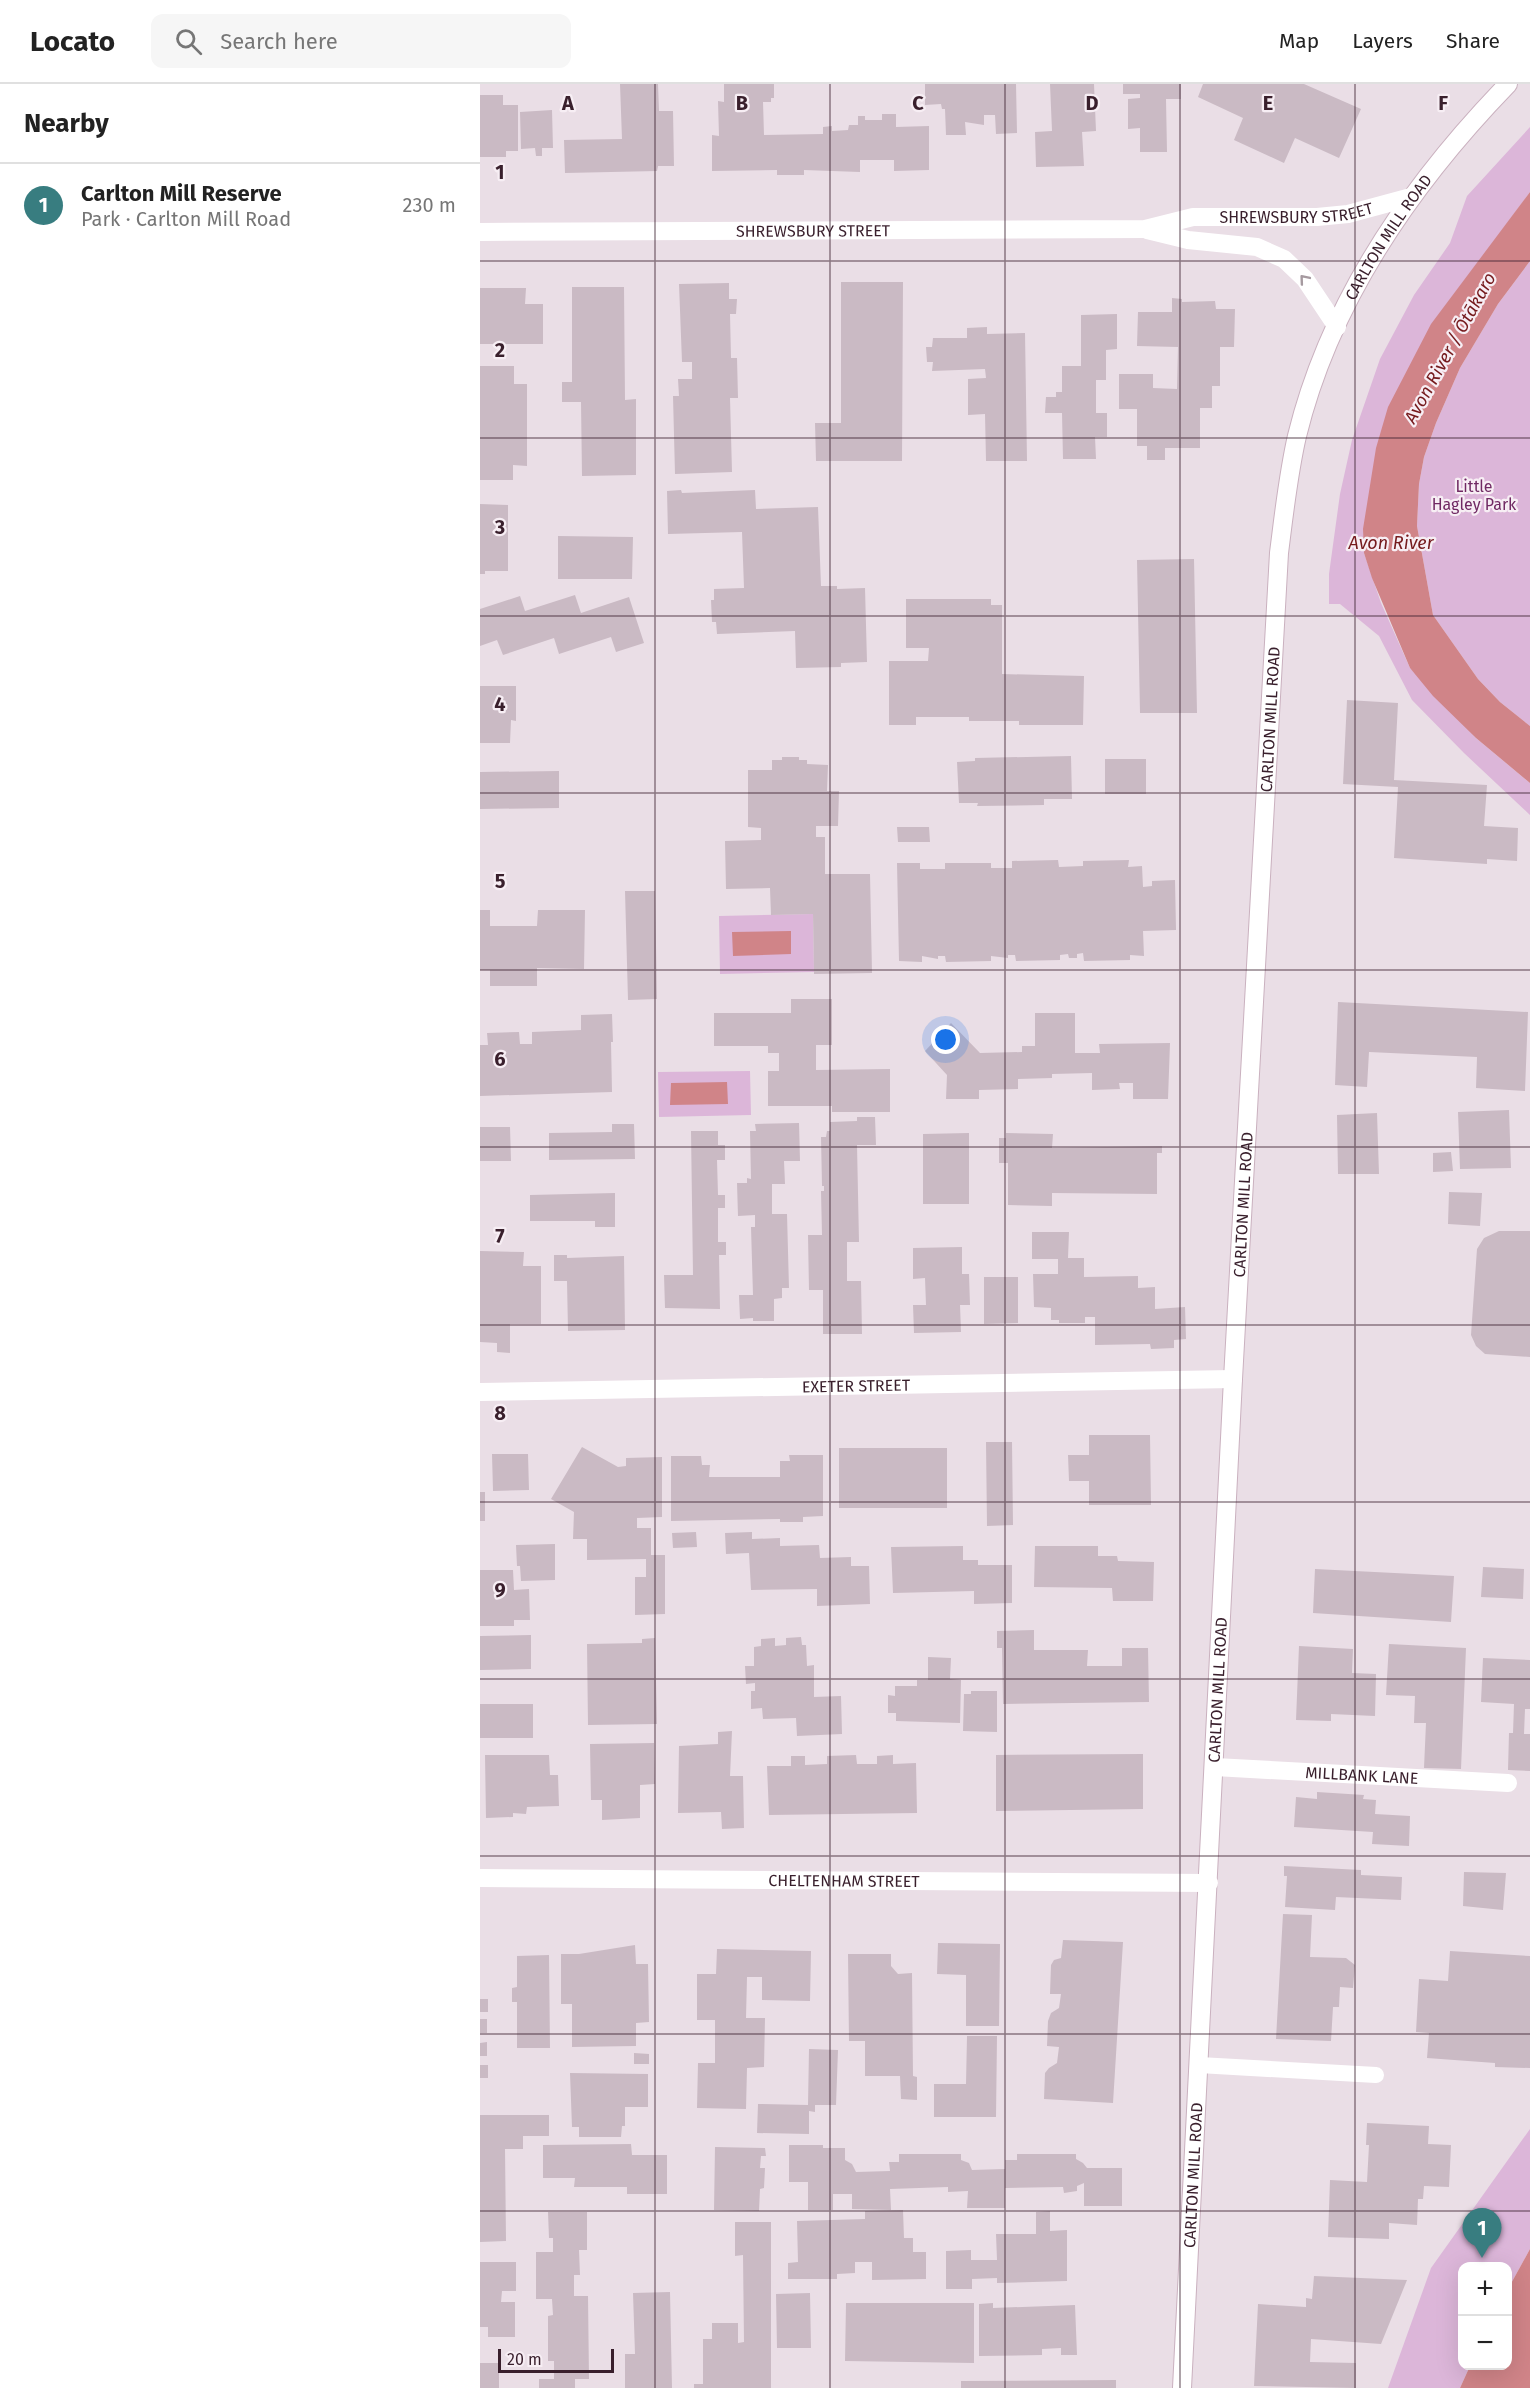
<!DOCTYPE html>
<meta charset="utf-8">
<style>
:root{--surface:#fff;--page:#f6f6f6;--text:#222;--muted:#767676;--line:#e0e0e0;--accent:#387d80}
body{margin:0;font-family:"Fira Sans",sans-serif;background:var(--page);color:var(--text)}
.controls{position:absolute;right:18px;bottom:18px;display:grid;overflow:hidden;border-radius:12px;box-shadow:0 6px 24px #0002}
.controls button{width:54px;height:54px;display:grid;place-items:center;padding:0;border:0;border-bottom:2px solid var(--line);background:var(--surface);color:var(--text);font:30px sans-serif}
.scale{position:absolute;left:18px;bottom:15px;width:116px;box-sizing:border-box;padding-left:6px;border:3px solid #391f2c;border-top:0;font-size:16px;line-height:21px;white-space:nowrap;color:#391f2c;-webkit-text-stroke:4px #f7eef4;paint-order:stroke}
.you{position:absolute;left:466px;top:956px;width:21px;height:21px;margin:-15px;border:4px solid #fff;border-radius:50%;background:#1a73e8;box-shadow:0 0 0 9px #1a73e833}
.badge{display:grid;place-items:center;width:39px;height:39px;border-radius:50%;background:var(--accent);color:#fff;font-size:20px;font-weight:700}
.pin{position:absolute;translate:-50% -50px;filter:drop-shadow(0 2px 3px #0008)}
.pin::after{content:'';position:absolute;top:32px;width:21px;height:18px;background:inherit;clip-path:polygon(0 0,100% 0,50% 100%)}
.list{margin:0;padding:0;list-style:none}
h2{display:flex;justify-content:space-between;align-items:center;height:78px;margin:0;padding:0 24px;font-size:26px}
h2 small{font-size:20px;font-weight:400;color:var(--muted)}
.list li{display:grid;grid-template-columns:39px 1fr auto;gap:18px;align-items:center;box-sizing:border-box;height:84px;padding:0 24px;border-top:2px solid var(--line)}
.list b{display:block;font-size:22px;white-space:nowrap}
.list p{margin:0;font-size:20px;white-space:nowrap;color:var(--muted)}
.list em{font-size:20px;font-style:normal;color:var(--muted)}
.icon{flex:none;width:33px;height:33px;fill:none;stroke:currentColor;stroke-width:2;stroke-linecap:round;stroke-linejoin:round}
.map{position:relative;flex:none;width:1050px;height:2304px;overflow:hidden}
header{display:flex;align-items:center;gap:36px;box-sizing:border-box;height:84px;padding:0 30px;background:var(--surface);border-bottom:2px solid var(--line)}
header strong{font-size:28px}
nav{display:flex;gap:33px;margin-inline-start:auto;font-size:21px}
.search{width:420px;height:54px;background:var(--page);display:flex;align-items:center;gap:15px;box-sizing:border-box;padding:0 21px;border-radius:12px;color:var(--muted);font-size:22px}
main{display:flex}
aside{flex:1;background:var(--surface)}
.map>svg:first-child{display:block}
.green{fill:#dcb6d9}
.water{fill:#d08488}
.building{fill:#cabac4}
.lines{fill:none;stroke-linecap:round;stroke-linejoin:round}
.secondary-casing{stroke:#cab1bf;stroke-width:20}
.lane{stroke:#fff;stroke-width:16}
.street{stroke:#fff;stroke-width:18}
.secondary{stroke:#fff;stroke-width:18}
.oneway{stroke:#a69aa0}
.grid{fill:none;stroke:#391f2c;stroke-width:1.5;stroke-opacity:0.55}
.labels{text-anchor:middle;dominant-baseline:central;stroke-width:4.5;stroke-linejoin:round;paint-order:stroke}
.street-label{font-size:16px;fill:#391f2c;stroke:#f7eef4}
.park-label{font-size:16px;fill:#702963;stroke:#f7eef4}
.water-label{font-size:18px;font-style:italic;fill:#751a1d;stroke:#f7eef4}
.grid-label{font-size:20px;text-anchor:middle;font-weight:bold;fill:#391f2c;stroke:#f7eef4;stroke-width:4.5;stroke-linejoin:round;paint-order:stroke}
</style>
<header>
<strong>Locato</strong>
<div class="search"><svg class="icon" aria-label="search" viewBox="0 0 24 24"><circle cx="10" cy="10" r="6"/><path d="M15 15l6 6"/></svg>Search here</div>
<nav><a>Map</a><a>Layers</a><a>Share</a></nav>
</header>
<main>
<aside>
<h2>Nearby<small></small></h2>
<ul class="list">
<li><span class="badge">1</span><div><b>Carlton Mill Reserve</b><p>Park · Carlton Mill Road</p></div><em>230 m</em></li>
</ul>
</aside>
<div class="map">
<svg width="1050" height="2304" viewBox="0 0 1050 2304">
<rect width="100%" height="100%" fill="#eadee6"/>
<!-- green -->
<path class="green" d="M1050,43V108L989,191L884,469L901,519L930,584L996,654L1050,699V731L984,669L932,616L899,552L860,520H849V490L860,410L872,356L900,275L934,211L970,159L987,112Z
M1050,177V642L1020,618L998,595L953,531L937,442L939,400L944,373L956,339L980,284L1018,220Z
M333,830L334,888L240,890L239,832Z
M270,987L271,1031L179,1033L178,988Z
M1050,2045V2165L1028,2205V2182H982V2282H990L980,2304H908L951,2184Z"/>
<!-- water -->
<path class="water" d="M1050,108V177L1018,220L980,284L956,339L944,373L939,400L937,442L953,531L998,595L1020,618L1050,642V699L996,654L953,612L930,584L892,494L884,469L883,445L896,364L908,323L951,240Z
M311,847V870L253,872L252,848Z
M247,998L248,1020L190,1021L191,999Z
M1050,2165V2304H980L990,2282H1028V2205Z"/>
<!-- building -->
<path class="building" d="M140,0H178L179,27H193L194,82H178L177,87L85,89L84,56L142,55Z
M244,0H294V14H291V18H283L284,51L343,50V43L352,42V47L368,46L369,41H378V32H385V36H402V30H416V43L449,42V86L414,87V76H380V88L324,86V91H297V86L232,87V51L239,52L238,17L244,18Z
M445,0H536L537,49L516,50L515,31H504V41L485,38L486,51H466L465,25H462L461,20L445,21Z
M570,0H614L616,47L602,48L604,82L556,83L555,48L572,47Z
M643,0H701V15H686L687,68H660V44L648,45V15L660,14V10H643Z
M723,0H824L881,25L859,74L815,54L804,79L754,56L763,34L718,13Z
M0,11H23V21H38V67H26V73H0Z
M72,26L73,64H62V72H56L55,64L41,65L40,28Z
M361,198H423L422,377H336L335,339H361Z
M249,199V215H257L256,230H250L251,274H257L258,314H250L252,388L195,390L193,312H199L198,295H212V278H202L199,200Z
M92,203H144L145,316L156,315V391L102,392L101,318H82V298H92Z
M0,204H46L45,220H63V260H0Z
M692,214L702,215V218L735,217L736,225H755L754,263H740V302H732V324H720V364H685V376H667V362H657V325H639V290H673V304L697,305L698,263L657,262L658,228H692Z
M637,230V265L626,266V296H616V329H627V353H615L616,375H583L582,329H565L566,313H576V308H582V282H601V231Z
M507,243V250L545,249L547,377H506L505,330L488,331V295L506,294L505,285L452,287L453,278H447L446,263H452L453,254H487V244Z
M0,282H34V300H47V382L33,381V396H0Z
M201,406L202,409L275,406L276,425L338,423L341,502H357V505L385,504L387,578L361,579V583L316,584L315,547L237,550L236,538H232L231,516H234V505L264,504L262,448L188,450L187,407Z
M0,420L28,421V487H5V490H0Z
M78,452L153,453L152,495H78Z
M714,475L717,629H660L657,476Z
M95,511L101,529L149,513L164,559L136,568L131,553L79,570L74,554L23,571L17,556L0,562V525L40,512L45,527Z
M426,515H511V521H522V590L604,592L603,641H539V637H489V633H436V641H409V577H448L449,564H426Z
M0,602H36V637L31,636L30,659H0Z
M867,616L918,619L914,696L1007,701L1004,742L1038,744L1037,777L1007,775V780L914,774L918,703L863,700Z
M591,672L592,715H564V721L497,722L498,719H479L477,678L495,677V674Z
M302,673H319V676H327V680L348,681L347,707H359L358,742H336V753H345V790H390L392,889L334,890L333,830L291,831L290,804L246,805L245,757L281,756V744L268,743V686H292V676H302Z
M625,675H666V710H625Z
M79,687V724L0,725V688Z
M417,743H449L450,758H418Z
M578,776L579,783L603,782V777L649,776L648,783L662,782L663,803L672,802V797L695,796L696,846L663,847L664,872L650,871V876L604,877L603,869L597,870V874H589L588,870L580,871V876L536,877L535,871H528V874L511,872V877L466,878L465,872H458V875L442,872V878L419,877L417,779H440V785H465V779H511V784H532V777Z
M145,807H175L177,915L148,916Z
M0,826H10V842H57L58,826H105L104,885L57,884V902H10V886H0Z
M311,915H352V961H336V986L410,985V1028H352V1022H288V987H299V969H288V962H234V929H311Z
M858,918L1048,928L1045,1007L996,1004L997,973L889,968L887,1003L855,1001Z
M555,929H595V969H620L619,960L690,959L688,1015H653V999H639L640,1005L612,1006V989L572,990V994L538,995V1005L499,1006V1015H466L467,991L445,967L471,939L500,969L542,968V962H555Z
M132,930L133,958H131L132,1008L0,1012V961H8L7,949L39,948L40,960H52V948L101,946V931Z
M1029,1026L1031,1084L980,1085L978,1028Z
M897,1029L899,1090H858L857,1031Z
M377,1033H395L396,1061H377L379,1158H367V1197H381L382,1250H343V1206H329L328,1151H342L341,1107H344V1102H342L341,1053H346L347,1047H350V1038L377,1037Z
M319,1039L320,1077H304L305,1100H292V1130H307L309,1204H302V1214L294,1215V1237H273V1234L260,1235L259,1211H273L271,1143H275V1131L258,1132L257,1099H267V1094L271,1095L270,1047H276L275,1040Z
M132,1040H154L155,1075L69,1076V1049L132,1048Z
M0,1043H30L31,1077H0Z
M211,1047H238V1061H245V1076H237L238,1111H245V1124H238V1158H246V1171H239L240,1225L185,1224L184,1191H213Z
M489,1049V1120H443V1050Z
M526,1049L573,1050L572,1064L682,1062V1069H677V1110L572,1109V1122L528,1121V1079H519V1054H526Z
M971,1068L973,1087L953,1088V1069Z
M969,1108L1002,1109L1000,1142L968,1140Z
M135,1109V1143H115V1137H50V1111Z
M1019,1147H1050V1273L1005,1270L996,1262L991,1251L997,1165L1004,1154Z
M552,1148H589L588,1174H604V1193L658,1192V1204L675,1203V1225L705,1223L706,1255L694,1256V1264L671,1265L670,1260L615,1261V1233H605V1239H579V1236H571V1224L554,1223L553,1190H578V1175H552Z
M482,1163V1190H489L490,1221H480L481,1248L434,1249L433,1221H446L445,1194L433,1195V1164Z
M0,1167L44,1168L43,1182H61V1240H30V1269L17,1268V1259L0,1258Z
M74,1171H87V1174L144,1172L145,1246L88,1247L87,1197H74Z
M504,1193H538V1239L504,1240Z
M609,1351H670L671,1421H609V1397H589L588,1371H609Z
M506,1358H532L533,1441L507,1442Z
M102,1363L138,1383L146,1382V1374L182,1373V1433L157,1434V1444H171V1471H185V1530L155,1531V1493H166V1475L107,1476V1455H93L94,1428L71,1415Z
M359,1364H467V1424H359Z
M12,1370H48L49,1406L13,1407Z
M309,1371H343V1432L323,1433V1438H300V1435L191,1437V1372H221L222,1381H230L229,1393H300V1377H310Z
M0,1408H5V1437H0Z
M216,1448L217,1463L193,1464L192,1449Z
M272,1448V1455L300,1454V1462L339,1461L340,1474L371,1473V1482H389L390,1520L337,1522V1505L271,1506L269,1469L246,1470L245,1449Z
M75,1460V1496L41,1497L40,1482H37L36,1461Z
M483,1462V1476H498V1481H532V1519L494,1520V1507L413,1509L411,1463Z
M555,1462H618V1472H637L638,1477L674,1478L673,1517H633L632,1504L554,1503Z
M1003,1483L1044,1485L1043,1515L1001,1513Z
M835,1485L974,1492L971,1538L833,1529Z
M0,1486H33L34,1506L49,1505L50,1536H34V1542H0Z
M554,1546V1566H608L607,1582H642V1564H668L669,1618L523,1620L522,1564H517V1547Z
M51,1551V1585L0,1586V1552Z
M321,1553L322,1561H326L327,1582L334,1581V1613L361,1612L362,1650L317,1652L316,1634L283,1635L282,1624L271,1625V1607H275V1599L266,1600L265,1582H274V1563L281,1562V1555L295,1554V1562L306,1561V1554Z
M175,1554L177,1640L108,1641L107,1560L162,1559V1555Z
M909,1560L986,1564L981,1685L944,1684L946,1639H934L935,1612L906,1611Z
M819,1562L873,1565L872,1589L896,1590L895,1632L851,1630V1637L816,1636Z
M448,1573L471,1574L470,1595L481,1596L480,1639L416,1637V1629H408V1611L415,1612V1602H437V1596H448Z
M1003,1574L1050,1576V1625H1045L1044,1650H1050V1687L1028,1686L1029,1649H1033L1034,1620L1001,1618Z
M491,1607H517V1648L483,1647L484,1610H491Z
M0,1620H53V1654H0Z
M252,1647L250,1692H263L264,1744L242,1745L241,1728L198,1729L199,1662L238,1660V1648Z
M174,1659L175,1700L160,1701V1734L122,1736V1716H111L110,1660Z
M663,1670V1725L516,1727V1671Z
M5,1671H69L70,1691H78L79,1722L47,1723L46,1730L33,1729V1733L6,1734Z
M376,1671L377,1680H397V1672L413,1671V1680L436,1679L437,1729L289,1731L287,1682H311V1672H325V1681L347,1680V1672Z
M837,1708L884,1711L883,1715L896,1716L895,1730L930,1732L929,1762L892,1760L893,1748L814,1743L816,1713L837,1715Z
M804,1782L881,1786V1791L922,1793L921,1816L856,1813L855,1826L805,1823L807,1792H804Z
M984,1788L1026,1789L1023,1826L983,1822Z
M803,1830L832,1831L830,1873L866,1874L875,1881L873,1904L860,1903L859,1923H853L851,1957L796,1955Z
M583,1856L643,1858L633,2019L564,2015L565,1989L569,1984L577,1979L579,1963L567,1962L568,1937L571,1929L579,1924L581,1910H570L571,1881L574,1876L581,1874Z
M458,1859L520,1860L519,1942H486V1891L457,1890Z
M155,1861L156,1880H168L169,1938L156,1939V1962L92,1963V1920H81V1870H99Z
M237,1865L331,1867L330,1917L282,1916V1893H267L266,1934H285L284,1983L267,1984L266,2025L217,2024L218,1979H235V1936H217V1890H236Z
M970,1867L1050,1872V1984L1015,1983V1979L947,1974L949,1949L936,1948L939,1895L968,1897Z
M368,1870H411V1882L418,1890L432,1889L433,1992L437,1993V2016L421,2015L420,1992H385V1957H369Z
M69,1871L70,1964H37V1918H32V1904L37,1903V1872Z
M0,1915H8V1928H0Z
M0,1935H7V1949H0Z
M487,1952H517L516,2033H454V2000H486Z
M7,1958V1972H0V1959Z
M329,1965L358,1966L356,2021H335V2028L329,2027V2050L277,2049L278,2020L328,2021Z
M154,1969L169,1970V1980H154Z
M0,1981H8V1994H0Z
M90,1989L168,1990V2023H145V2042H142L141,2053H99V2043H92Z
M0,2031H69V2052H43V2065H25L26,2157L0,2158Z
M887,2039L949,2042L948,2060L971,2061L969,2103L944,2102L943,2115H938L937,2141L909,2139V2155L848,2153L850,2096L887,2098L889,2061H886Z
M151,2060L152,2071H187V2110H147V2103H94L95,2094H63V2061Z
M309,2061H343V2064H365V2076L372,2080L376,2088L410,2087L409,2078H419V2070H481V2076L489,2079L492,2086L525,2085V2076H537V2070H596V2075L603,2079L607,2084H642V2122H604V2099L597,2102V2107L584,2109L583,2103L525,2104V2124H487L488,2107L468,2108V2103L410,2105L411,2126L372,2125V2110H353V2126H328V2098H309Z
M235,2063L285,2064L286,2072H281L280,2084H285L284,2104L280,2105L279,2127L234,2126Z
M423,2126L424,2154H433V2168H446V2195L392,2196V2178H375V2189L357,2190V2195H308V2179L318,2178L317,2137L385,2135V2127Z
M570,2127V2147L587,2146V2197L517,2199V2194L492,2195V2205H466V2167L491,2166V2176H517L516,2150H556V2128Z
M68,2128H107V2166H99L100,2191H94V2212H108L109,2295H95V2304H59V2295H74V2277H68V2232L73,2231L72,2215H56V2168H73V2154H69Z
M255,2138H291V2304H214V2300H223V2255H232V2239H258V2259L264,2258L263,2171L255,2172Z
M0,2178H36V2207H22L21,2218H35V2253H8V2243H0Z
M834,2192L927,2196L901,2260L831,2255L830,2278L876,2279V2304L774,2302L778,2220L826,2223V2214L832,2215Z
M190,2208L192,2304H145V2270H155L153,2209Z
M330,2209L331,2264H297L296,2210Z
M366,2219H494V2279L365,2277Z
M513,2219V2224L595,2221L597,2271H581V2264L562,2265V2271L499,2272V2220Z
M0,2279H19V2304H0Z
M636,2296V2304H481V2297Z"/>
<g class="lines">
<!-- secondary casing -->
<g class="secondary-casing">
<g id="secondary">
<path id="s5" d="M702,2304L753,1295L799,469C804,430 808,391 817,352C850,217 933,98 1028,0"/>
</g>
</g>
<!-- lane -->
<path class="lane" d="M719,1981L896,1991"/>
<!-- street -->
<g class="street">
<path d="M667,146L708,156L777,163L804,175L825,195L857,243"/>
<path id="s1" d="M0,148L665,145L713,133H837L868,130L931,113"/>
<path id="s2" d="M0,1308L753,1295"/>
<path id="s3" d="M735,1683L1028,1699"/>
<path id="s4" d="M0,1794L729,1799"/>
</g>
<!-- secondary -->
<use href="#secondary" class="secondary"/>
</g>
<!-- one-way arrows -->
<defs><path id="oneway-chevron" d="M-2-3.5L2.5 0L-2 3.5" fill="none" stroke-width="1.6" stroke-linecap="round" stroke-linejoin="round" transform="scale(1.5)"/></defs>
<use class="oneway" href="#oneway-chevron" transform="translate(824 195) rotate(-130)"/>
<!-- grid -->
<path class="grid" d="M175,0V2304M350,0V2304M525,0V2304M700,0V2304M875,0V2304M0,177H1050M0,354H1050M0,532H1050M0,709H1050M0,886H1050M0,1063H1050M0,1241H1050M0,1418H1050M0,1595H1050M0,1772H1050M0,1950H1050M0,2127H1050"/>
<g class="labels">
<!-- street labels -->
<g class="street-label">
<text stroke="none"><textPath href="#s1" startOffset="818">SHREWSBURY STREET</textPath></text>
<text stroke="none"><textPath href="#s1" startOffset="333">SHREWSBURY STREET</textPath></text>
<text stroke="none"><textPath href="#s5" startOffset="2176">CARLTON MILL ROAD</textPath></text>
<text stroke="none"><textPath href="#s5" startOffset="1671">CARLTON MILL ROAD</textPath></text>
<text stroke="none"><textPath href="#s5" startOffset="1185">CARLTON MILL ROAD</textPath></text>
<text stroke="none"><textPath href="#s2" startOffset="376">EXETER STREET</textPath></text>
<text stroke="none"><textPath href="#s5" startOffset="699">CARLTON MILL ROAD</textPath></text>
<text stroke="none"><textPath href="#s3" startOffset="147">MILLBANK LANE</textPath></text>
<text stroke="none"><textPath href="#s4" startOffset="364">CHELTENHAM STREET</textPath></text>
<text stroke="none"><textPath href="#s5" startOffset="213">CARLTON MILL ROAD</textPath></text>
</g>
<!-- park labels -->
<g class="park-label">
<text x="994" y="402">Little<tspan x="994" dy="18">Hagley Park</tspan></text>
</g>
<!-- water labels -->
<g class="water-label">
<text transform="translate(970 264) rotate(-61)">Avon River / Ōtākaro</text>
<text x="911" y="459">Avon River</text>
</g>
</g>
<g class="grid-label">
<text x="88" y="26">A</text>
<text x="262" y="26">B</text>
<text x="438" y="26">C</text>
<text x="612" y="26">D</text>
<text x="788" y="26">E</text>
<text x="963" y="26">F</text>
<text x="20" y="95">1</text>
<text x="20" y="273">2</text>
<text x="20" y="450">3</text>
<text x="20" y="627">4</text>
<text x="20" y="804">5</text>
<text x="20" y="982">6</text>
<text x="20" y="1159">7</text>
<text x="20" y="1336">8</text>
<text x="20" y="1513">9</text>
</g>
</svg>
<div class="controls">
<button>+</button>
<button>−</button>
</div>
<div class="scale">20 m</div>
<div class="you"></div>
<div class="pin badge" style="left:1002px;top:2174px">1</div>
</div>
</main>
